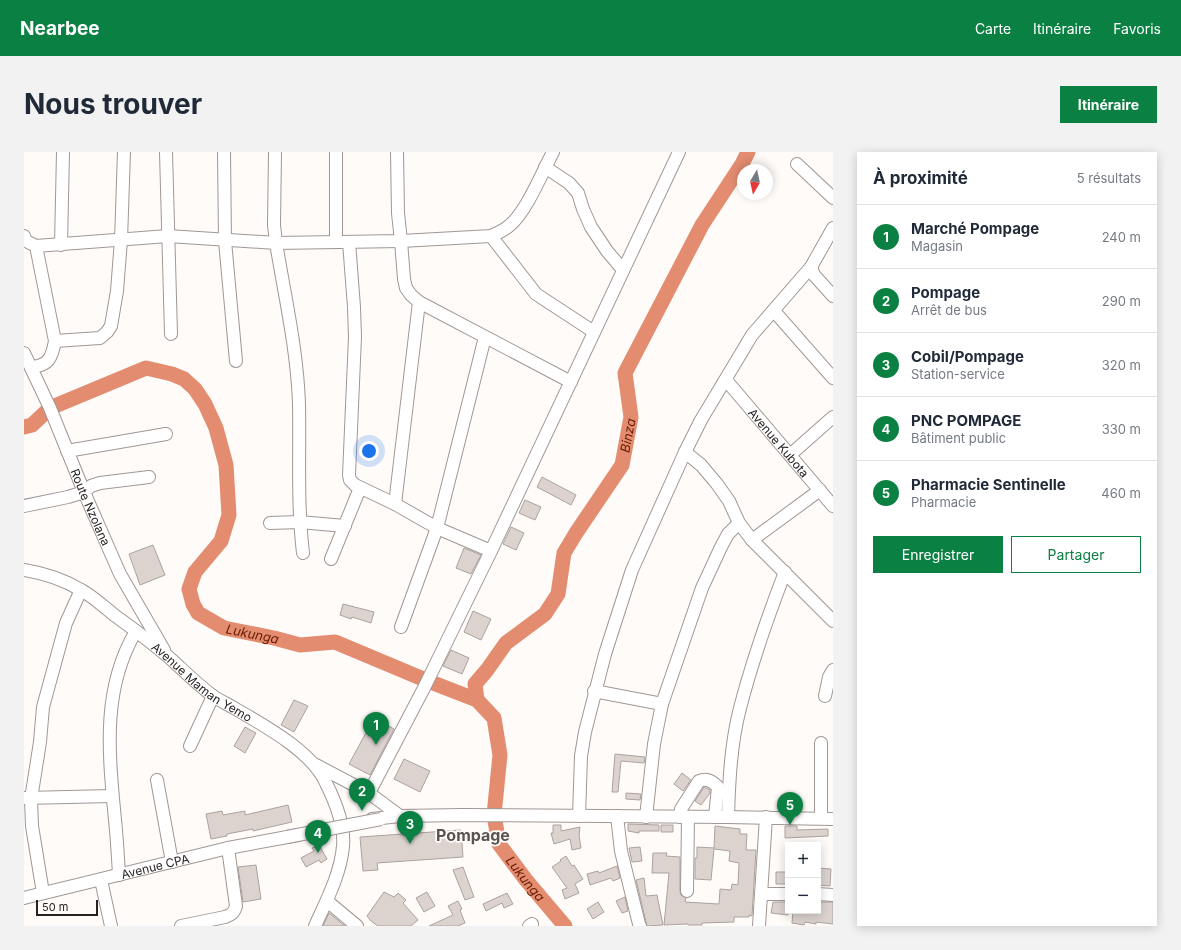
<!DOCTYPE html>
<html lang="fr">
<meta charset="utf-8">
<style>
:root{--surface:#fff;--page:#f2f2f3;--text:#1f2937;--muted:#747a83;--line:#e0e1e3;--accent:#0b8043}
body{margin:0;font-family:Inter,sans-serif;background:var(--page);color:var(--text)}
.controls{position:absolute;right:12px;bottom:12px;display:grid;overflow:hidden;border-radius:0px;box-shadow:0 2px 10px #0003}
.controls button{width:36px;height:36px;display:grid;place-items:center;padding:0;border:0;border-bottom:1px solid var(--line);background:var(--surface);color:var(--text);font:20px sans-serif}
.compass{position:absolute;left:713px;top:12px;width:36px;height:36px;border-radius:50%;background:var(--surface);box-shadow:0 2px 10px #0003;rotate:189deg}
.scale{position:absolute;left:12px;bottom:10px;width:62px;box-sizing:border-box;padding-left:4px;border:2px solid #262221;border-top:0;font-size:11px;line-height:14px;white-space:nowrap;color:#262221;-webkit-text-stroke:3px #fffbf9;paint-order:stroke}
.you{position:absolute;left:345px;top:299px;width:14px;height:14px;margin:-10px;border:3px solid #fff;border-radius:50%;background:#1a73e8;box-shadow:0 0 0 6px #1a73e833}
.badge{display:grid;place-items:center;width:26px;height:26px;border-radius:50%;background:var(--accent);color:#fff;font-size:13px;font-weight:700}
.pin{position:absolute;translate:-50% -33px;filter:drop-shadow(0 1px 2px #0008)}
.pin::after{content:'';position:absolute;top:21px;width:14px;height:12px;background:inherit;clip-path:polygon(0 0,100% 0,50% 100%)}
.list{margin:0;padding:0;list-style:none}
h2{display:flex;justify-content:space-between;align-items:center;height:52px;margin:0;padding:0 16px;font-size:17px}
h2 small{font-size:13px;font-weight:400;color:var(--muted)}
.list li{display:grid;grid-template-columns:26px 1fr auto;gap:12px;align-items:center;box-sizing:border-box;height:64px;padding:0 16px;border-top:1px solid var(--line)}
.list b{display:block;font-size:15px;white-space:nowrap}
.list p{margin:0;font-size:13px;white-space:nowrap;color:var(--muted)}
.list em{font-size:13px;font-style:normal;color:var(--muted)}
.actions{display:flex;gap:8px;padding:12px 16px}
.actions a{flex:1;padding:9px 0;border:1px solid var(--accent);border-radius:0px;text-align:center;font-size:14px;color:var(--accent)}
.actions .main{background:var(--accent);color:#fff}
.map{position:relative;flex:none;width:809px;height:774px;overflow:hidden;border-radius:0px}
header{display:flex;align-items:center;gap:24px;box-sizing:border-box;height:56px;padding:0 20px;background:var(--accent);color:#fff}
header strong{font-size:19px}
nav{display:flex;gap:22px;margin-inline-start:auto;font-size:14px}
.intro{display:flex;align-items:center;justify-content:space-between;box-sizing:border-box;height:96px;padding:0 24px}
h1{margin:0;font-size:28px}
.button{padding:10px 18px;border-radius:0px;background:var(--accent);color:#fff;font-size:14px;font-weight:700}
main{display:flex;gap:24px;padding:0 24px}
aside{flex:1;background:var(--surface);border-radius:0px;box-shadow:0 2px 10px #0003}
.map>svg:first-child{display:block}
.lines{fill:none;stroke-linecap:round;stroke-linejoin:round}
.river{stroke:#e38c70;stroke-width:15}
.building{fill:#dcd3cf;stroke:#aba29f}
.minor-casing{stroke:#a09794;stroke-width:14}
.minor{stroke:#fff;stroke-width:12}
.minor-bridge-casing{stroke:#a09794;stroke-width:14;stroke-linecap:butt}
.minor-bridge{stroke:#fff;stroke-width:12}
.labels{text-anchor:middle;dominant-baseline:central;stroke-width:3.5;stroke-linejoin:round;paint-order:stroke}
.street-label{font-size:12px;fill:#262221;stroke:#fffbf9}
.water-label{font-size:13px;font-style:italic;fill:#6a1d00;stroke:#fffbf9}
.district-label{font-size:16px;font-weight:bold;fill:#5c5351;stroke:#fffbf9}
</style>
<header>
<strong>Nearbee</strong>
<nav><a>Carte</a><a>Itinéraire</a><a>Favoris</a></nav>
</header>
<div class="intro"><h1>Nous trouver</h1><a class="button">Itinéraire</a></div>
<main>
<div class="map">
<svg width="809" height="774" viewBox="0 0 809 774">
<rect width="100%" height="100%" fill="#fffbf9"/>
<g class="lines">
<!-- river -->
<g class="river">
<path id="s1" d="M0,275L8,273L26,256L122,216L148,222L160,227L171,237L181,252L192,276L202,313L205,363L197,389L171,420L165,437L169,452L174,461L200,476L250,486L276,493L311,490L404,529L453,548L470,566L476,603L470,663L475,692L502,728L541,774"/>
<path id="s2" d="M453,548L451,532L463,518L482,491L521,462L534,442L540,401L552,381L598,313L607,265L601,221L678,73L718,12L724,0"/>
</g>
</g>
<!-- building -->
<path class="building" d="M518,325L552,343L547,353L513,335Z
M501,348L517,355L511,368L495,361Z
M487,375L500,381L492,398L479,392Z
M129,393L141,423L116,433L105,402Z
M440,396L457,403L447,422L432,416Z
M319,452L350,460L347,471L328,465L327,467L316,463Z
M449,459L467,467L457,488L440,480Z
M427,498L445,506L438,522L419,514Z
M270,548L284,554L270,580L257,573Z
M350,566L370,577L346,623L325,612Z
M221,575L232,581L221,601L210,594Z
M591,602L621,605L620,611L597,609L594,640H588Z
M380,607L406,619L396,640L370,627Z
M658,621L667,628L659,639L650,632Z
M680,635L686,638V641L677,653L671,649Z
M602,641L617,642L616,648L602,647Z
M264,653L268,670L229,679V677L203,682V684L187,687L182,662L198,659L199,663L221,659V663Z
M604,672L635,673V679H615V681L604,679Z
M529,673H537V679L556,675L555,683L557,696L548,698L546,687L530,692L527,681H529Z
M637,673H649V680H637Z
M691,674L716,677V682H723L722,698H732L728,764L725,763V765H710V770L678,771V773H664V772L640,773L645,721H628L629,701H643L642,704L656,705V739L657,743L662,746L661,750L695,752L696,737L707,738L708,732L714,733L715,711L705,709L706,699L690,697L687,728L671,727V706H673V695L690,696Z
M761,674H773V678L804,677V684L761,686Z
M437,678L439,705L353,711L354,718L339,719L336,685Z
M295,693L303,707L297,711L295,708L282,715L277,706L290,699L288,696Z
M616,695L618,709L608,710L605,696Z
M542,704L548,714L550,713L559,727L551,732L555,741L541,747L538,738L543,736L528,715L537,709L536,708Z
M232,713L237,747L219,750L214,715Z
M593,714L596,726L589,729L587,726L566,733L563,722L574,719L575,721Z
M439,715L450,745L441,748L429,718Z
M794,716L807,717L806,734L794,733Z
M752,720H764V732H752Z
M620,726L622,744L633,743L639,773L623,774L612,728Z
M360,740L370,745L374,741L382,748L379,751L394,768L387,774H354L347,769L343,764Z
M403,740L411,754L400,760L392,746Z
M483,741L489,752L480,756L478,751L462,759L459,752Z
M601,745L604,759L598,761L592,749Z
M434,749L438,757L436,758L441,771L434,774H405L429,763L424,754Z
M574,750L580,760L569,767L563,757Z
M749,750H764V763L747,761Z
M796,750H809V772L792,770V772L781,770L780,773L768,771L769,759H794V751H796Z
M305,761L321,774H299Z"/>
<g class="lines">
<!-- minor casing -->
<g class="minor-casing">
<g id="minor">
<path d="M142,0L147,182"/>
<path d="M200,0L201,89L212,209"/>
<path d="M251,0L250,73L252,91C261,145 273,197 275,251C276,301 273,351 279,401"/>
<path d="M373,0L374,61L377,89L380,127L382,136L387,143L395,150L547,230"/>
<path d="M773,12L809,46"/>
<path d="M521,15L545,31L554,41L559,57L567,75L583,99L599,118"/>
<path d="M0,84L2,89L12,94L144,84L252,91L377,89L467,84C474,81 481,78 486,73C502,60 519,19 529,0"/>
<path d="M467,84L512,142L570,180"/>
<path d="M312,90V0"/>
<path d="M325,90L330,155L331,185L325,323L326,328L331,333L371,352L413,376L467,399"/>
<path d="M37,93L39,0"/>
<path d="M787,115L790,123L809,144"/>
<path d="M750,159L809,226"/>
<path d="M31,189L76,186L83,180L87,174L93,139L97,88L100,0"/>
<path id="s3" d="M0,201L26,256L60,340L96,422L140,498"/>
<path d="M7,215C25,214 28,205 31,189L12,94"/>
<path id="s4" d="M702,228L809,354"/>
<path d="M43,299L142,282"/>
<path d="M661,300L677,313L693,332L705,349L715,371L728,388L809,469"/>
<path d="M766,303L809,265"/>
<path d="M371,352L395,150"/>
<path d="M0,354L44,345L60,340L67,334L76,331L125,325"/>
<path d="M246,371L275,370L321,374"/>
<path d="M728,388L796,338"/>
<path d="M307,407L336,336"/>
<path id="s5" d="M0,418C19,421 40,428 57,438C70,445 81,456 93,465C112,479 130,492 148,508C161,520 174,533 189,544C195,548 203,552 210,556C239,573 288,599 302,631C311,649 321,673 319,694C317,721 302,750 291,774"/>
<path d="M377,475L413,376L461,185"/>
<path d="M570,539L638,552"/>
<path d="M801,544L805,525L809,518"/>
<path d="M166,594L189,544"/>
<path d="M292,613L345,641L376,664"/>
<path d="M133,628L148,710"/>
<path d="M345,641L400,536L467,399L655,0"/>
<path d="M0,646L88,644"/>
<path d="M555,664L557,604L561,580L581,502L608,418L661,300L677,268L728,183L787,115L809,76"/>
<path d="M593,664L597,699L615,772L616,774"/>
<path d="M622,665L630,592L638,552L678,436L697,395L704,382L715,371"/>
<path d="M656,665L657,657L675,629C683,626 688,629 694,635L691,665"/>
<path d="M704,665C705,628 707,591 716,556C728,510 744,464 761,420"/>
<path d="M797,666V591"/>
<path d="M348,667L376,664L438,663L704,665L809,667"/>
<path d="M95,723C94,705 93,687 91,668C85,603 77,538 112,479"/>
<path d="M77,728L87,774"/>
<path d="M663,739L664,665"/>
<path d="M19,741L8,674L7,647L16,590L19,555L42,471L57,438"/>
<path d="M737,742H764"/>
<path d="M794,742L809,743"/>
<path id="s6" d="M0,746L204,696L274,683"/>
<path d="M303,749L333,774"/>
<path d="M157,774L201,765C207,763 210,761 212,754L204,696"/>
<path d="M505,774L508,772"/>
<path d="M735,774L742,665"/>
</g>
</g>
<!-- minor -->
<use href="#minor" class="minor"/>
<!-- minor-bridge casing -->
<g class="minor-bridge-casing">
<path id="minor-bridge" d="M263,685L357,667"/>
</g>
<!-- minor-bridge -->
<use href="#minor-bridge" class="minor-bridge"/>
</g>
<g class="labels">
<!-- street labels -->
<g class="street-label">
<text stroke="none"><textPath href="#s4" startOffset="82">Avenue Kubota</textPath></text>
<text stroke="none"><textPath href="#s3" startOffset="168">Route Nzolana</textPath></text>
<text stroke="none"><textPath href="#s5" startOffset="213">Avenue Maman Yemo</textPath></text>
<text stroke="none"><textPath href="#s6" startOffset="135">Avenue CPA</textPath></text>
</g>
<!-- water labels -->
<g class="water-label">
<text stroke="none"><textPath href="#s2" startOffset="317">Binza</textPath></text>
<text stroke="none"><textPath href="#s1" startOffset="495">Lukunga</textPath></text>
<text stroke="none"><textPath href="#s1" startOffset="928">Lukunga</textPath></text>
</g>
<!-- district labels -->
<g class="district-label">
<text x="449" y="683">Pompage</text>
</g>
</g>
</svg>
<div class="controls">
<button>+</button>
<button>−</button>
</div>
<svg class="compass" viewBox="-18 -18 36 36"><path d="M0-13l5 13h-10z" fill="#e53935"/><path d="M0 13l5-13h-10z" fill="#747a83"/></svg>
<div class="scale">50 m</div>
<div class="you"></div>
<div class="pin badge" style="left:352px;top:593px">1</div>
<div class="pin badge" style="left:338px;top:659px">2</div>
<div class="pin badge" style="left:386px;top:692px">3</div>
<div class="pin badge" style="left:294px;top:701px">4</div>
<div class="pin badge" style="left:766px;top:673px">5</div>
</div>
<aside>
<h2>À proximité<small>5 résultats</small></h2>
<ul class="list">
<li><span class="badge">1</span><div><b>Marché Pompage</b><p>Magasin</p></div><em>240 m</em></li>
<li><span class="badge">2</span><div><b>Pompage</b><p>Arrêt de bus</p></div><em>290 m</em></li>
<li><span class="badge">3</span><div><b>Cobil/Pompage</b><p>Station-service</p></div><em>320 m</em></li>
<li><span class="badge">4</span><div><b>PNC POMPAGE</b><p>Bâtiment public</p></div><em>330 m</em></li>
<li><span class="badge">5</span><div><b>Pharmacie Sentinelle</b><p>Pharmacie</p></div><em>460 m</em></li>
</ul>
<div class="actions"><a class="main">Enregistrer</a><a>Partager</a></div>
</aside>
</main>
